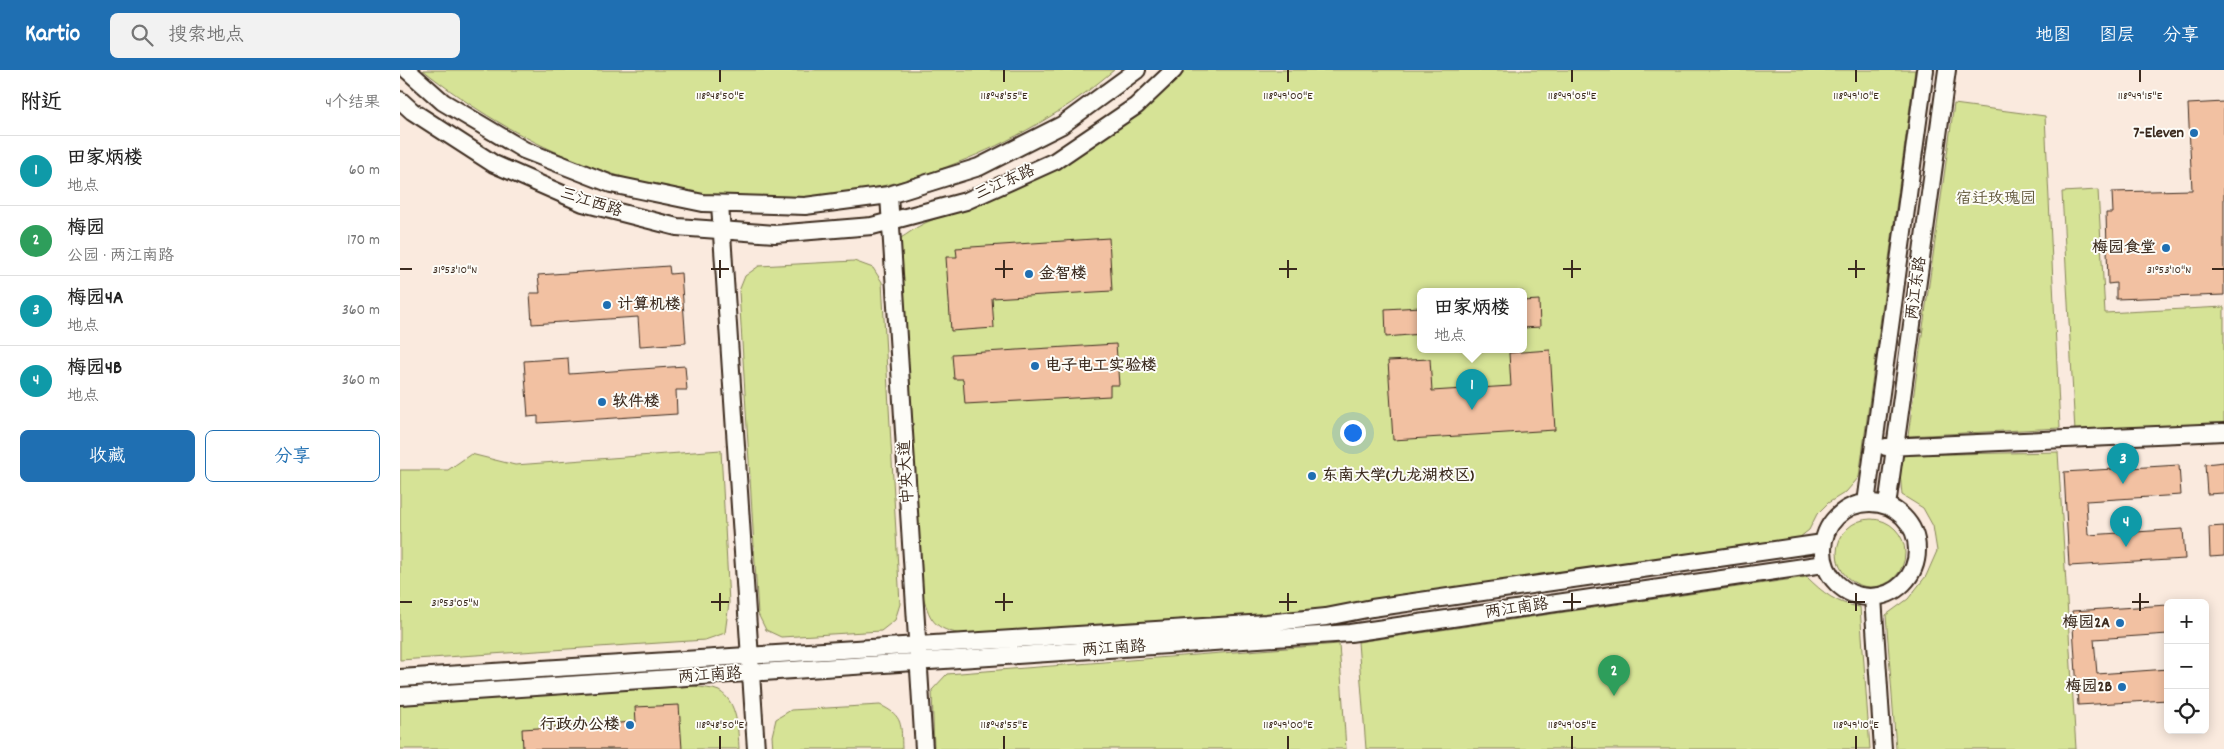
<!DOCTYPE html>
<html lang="zh">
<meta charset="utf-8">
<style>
:root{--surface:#fff;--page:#f2f2f2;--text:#222;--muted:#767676;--line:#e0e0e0;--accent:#1f6fb2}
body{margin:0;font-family:Dekko,"LXGW WenKai TC",sans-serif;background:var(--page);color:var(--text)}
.controls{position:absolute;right:15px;bottom:15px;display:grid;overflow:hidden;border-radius:8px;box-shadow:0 2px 12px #0003}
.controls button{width:45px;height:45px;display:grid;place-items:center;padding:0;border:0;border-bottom:1px solid var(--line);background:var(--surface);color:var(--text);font:25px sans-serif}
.you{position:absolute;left:952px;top:362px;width:18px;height:18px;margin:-12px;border:4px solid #fff;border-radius:50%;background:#1a73e8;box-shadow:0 0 0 8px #1a73e833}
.badge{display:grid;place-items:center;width:32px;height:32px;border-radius:50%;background:var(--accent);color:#fff;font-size:16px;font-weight:700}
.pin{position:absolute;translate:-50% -41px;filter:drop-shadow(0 1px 2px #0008)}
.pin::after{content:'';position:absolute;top:26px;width:18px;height:15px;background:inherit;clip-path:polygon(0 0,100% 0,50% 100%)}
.popup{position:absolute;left:1017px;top:218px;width:110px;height:65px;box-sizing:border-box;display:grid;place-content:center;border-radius:8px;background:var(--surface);filter:drop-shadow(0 1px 4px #0005);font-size:16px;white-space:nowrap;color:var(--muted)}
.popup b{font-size:19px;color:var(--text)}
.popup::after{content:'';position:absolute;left:50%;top:100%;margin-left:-10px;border:10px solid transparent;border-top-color:var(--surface)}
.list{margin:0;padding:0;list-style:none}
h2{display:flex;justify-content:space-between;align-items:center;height:65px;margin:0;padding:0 20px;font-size:21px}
h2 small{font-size:16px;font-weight:400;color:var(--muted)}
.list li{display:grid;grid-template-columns:32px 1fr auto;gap:15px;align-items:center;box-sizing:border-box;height:70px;padding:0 20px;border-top:1px solid var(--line)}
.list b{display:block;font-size:19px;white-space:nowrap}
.list p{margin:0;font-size:16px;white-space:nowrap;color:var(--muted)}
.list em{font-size:16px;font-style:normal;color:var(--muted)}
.actions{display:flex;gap:10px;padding:15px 20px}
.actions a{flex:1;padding:11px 0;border:1px solid var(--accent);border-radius:8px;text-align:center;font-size:18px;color:var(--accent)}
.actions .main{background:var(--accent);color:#fff}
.icon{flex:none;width:28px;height:28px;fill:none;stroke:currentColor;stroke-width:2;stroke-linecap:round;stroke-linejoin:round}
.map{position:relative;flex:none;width:1824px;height:679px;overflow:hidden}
header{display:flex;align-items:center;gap:30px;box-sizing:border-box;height:70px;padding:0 25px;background:var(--accent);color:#fff}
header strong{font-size:24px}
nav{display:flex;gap:28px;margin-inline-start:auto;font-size:18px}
.search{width:350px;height:45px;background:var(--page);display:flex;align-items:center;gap:12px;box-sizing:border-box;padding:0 18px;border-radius:8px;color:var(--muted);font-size:19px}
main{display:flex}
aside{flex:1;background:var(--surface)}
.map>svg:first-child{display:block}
.green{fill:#d6e396;stroke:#88865a;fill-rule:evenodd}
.building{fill:#f2c1a2;stroke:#3b2a1e}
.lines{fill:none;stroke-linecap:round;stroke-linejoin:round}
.minor-casing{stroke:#3b2a1e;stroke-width:20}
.minor{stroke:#fdfcf7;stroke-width:16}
.ticks{fill:none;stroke:#3b2a1e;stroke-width:2}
.poi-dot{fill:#1f6fb2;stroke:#fdfcf7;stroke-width:2}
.labels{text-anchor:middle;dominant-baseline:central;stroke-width:4;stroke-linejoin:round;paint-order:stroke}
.poi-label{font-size:16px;font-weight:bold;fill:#3b2a1e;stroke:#fdfcf7;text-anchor:end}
.street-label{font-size:16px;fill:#3b2a1e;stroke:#fdfcf7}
.park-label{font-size:16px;fill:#62583c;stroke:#fdfcf7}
.ticks-label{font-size:12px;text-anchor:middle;fill:#3b2a1e;stroke:#fdfcf7;stroke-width:4;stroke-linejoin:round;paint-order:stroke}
</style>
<header>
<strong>Kartio</strong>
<div class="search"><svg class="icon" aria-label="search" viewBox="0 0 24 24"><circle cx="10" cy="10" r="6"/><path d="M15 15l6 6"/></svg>搜索地点</div>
<nav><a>地图</a><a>图层</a><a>分享</a></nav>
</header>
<main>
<aside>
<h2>附近<small>4个结果</small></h2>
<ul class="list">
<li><span class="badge" style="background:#0f9aa8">1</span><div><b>田家炳楼</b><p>地点</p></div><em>60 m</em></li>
<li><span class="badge" style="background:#2e9e5b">2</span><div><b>梅园</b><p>公园 · 两江南路</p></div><em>170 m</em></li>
<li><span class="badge" style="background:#0f9aa8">3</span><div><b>梅园4A</b><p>地点</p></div><em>360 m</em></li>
<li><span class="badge" style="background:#0f9aa8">4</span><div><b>梅园4B</b><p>地点</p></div><em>360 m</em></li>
</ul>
<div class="actions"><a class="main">收藏</a><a>分享</a></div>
</aside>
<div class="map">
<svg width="1824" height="679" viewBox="0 0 1824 679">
<rect width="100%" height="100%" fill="#faeade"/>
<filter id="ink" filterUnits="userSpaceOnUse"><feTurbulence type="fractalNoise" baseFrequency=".02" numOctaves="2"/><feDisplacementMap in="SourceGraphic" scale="10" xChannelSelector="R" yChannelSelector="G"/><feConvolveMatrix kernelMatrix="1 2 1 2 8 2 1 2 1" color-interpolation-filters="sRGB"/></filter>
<g filter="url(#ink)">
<!-- green -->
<path class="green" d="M23,0H714C696,15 677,30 656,43C447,173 215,153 23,0Z
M784,0H1515L1459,407L1446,422L1428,433L1417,444L1409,460L1395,471L923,540L566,565C532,559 530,551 521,519L499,169C508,164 516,157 525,153C539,146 554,144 568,137C645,102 727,65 784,0ZM1021,221H1123V279H1021Z
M1554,34L1645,46L1660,358L1508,366Z
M1698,120L1705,243L1824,237V354L1675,362L1662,122Z
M454,191L473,198L482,212L500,534L495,550L481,561L381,567L366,560L358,544L339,221L345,206L359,196Z
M321,380L329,533L325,563L305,570L0,590V400H48L71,384L115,395Z
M1658,382L1676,679H1496L1486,545L1508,529L1526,506L1537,481L1533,456L1523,438L1502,425L1500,402L1501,385Z
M1437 483a34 34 0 1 1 68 0a34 34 0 1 1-68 0Z
M1407,507C1423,523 1437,534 1460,537L1470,679H966L958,572Z
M939,574L946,679H534L532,620L547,604Z
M295,616C302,618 313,618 319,621C338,632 338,660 339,679H0V633Z
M480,635C504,646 501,655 502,679H373L372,666L376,649L391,640Z"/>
<!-- building -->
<path class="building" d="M1824,32V225L1716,229V213L1708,214L1706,143H1713L1712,122L1792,120L1788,34Z
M709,168L712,221L592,228L594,258L551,261L546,187H557L556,178Z
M269,196L270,204L281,203L286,273L240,276L238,247L132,254L130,223H140L138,205Z
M1139,230L1140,257L1123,258V231Z
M1021,237V264L986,267L985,239Z
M716,274L719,315H710V326L565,334L563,309H554L552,284Z
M1150,280L1155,360L993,370L988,291L1030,289L1032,321L1111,316L1109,283Z
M168,288L169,304L285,296L287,320H276L277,344L138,353V346L128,347L124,291Z
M1824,392V423L1807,424L1805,394Z
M1779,395L1781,425L1686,431L1688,465L1783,459L1785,489L1669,496L1664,402Z
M1824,456V486L1810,487L1809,457Z
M1768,535V564L1694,569L1697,604L1768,599V630L1678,635L1672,541Z
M279,635L282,679H123L122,659L236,652L235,637Z"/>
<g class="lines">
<!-- minor casing -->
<g class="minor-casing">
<path id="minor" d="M7,0L43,32L124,80L211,114L303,133L405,136L489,125L579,97L662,55L737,0
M0,30L12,41L94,94L183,133L277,157L375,164L472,156L566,131L655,91L736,36L774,0
M489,125L524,679
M320,134L356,679
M1486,377L1824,362
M1423 480a47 47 0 1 1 94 0a47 47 0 1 1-94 0Z
M1466,433L1525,0
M1487,436L1547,0
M1473,527L1483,679
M0,608L866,553L926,547L972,538L1423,473
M0,626L950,563L1424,494"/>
</g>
<!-- minor -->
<use href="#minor" class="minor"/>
</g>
</g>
<!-- ticks -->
<path class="ticks" d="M320,0V12M604,0V12M888,0V12M1172,0V12M1456,0V12M1740,0V12M320,190V208M604,190V208M888,190V208M1172,190V208M1456,190V208M0,199H12M311,199H329M595,199H613M879,199H897M1163,199H1181M1448,199H1465M1812,199H1824M320,523V541M604,523V541M888,523V541M1172,523V541M1456,523V541M1740,523V541M0,532H12M311,532H329M595,532H613M879,532H897M1163,532H1181M1448,532H1465M1732,532H1749M320,666V679M604,666V679M888,666V679M1172,666V679M1456,666V679"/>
<!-- markers -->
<g class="poi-dot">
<circle cx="1794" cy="63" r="5"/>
<circle cx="1766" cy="178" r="5"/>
<circle cx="629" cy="204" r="5"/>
<circle cx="207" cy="235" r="5"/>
<circle cx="635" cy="296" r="5"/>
<circle cx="202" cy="332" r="5"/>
<circle cx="912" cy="406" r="5"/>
<circle cx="1720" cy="553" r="5"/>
<circle cx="1722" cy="617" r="5"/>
<circle cx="230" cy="655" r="5"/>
</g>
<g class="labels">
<!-- poi labels -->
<g class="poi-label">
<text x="1784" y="63">7-Eleven</text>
<text x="1756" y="178">梅园食堂</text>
<text x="639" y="204" text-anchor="start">金智楼</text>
<text x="217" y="235" text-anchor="start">计算机楼</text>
<text x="645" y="296" text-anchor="start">电子电工实验楼</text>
<text x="212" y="332" text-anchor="start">软件楼</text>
<text x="922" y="406" text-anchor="start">东南大学(九龙湖校区)</text>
<text x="1710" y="553">梅园2A</text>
<text x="1712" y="617">梅园2B</text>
<text x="220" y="655">行政办公楼</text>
</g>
<!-- street labels -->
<g class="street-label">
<text transform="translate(605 113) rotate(-24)">三江东路</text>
<text transform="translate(191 133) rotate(18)">三江西路</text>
<text transform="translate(1517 218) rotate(-82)">两江东路</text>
<text transform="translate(507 402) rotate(-93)">中央大道</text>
<text transform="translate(1117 539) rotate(-8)">两江南路</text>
<text transform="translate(714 579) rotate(-4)">两江南路</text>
<text transform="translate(310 606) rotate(-4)">两江南路</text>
</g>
<!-- park labels -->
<g class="park-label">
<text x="1596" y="129">宿迁玫瑰园</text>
</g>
</g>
<g class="ticks-label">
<text x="320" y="29">118°48'50"E</text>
<text x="604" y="29">118°48'55"E</text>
<text x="888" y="29">118°49'00"E</text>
<text x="1172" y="29">118°49'05"E</text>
<text x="1456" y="29">118°49'10"E</text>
<text x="1740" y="29">118°49'15"E</text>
<text x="55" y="203">31°53'10"N</text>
<text x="1769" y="203">31°53'10"N</text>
<text x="55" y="536">31°53'05"N</text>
<text x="320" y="658">118°48'50"E</text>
<text x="604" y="658">118°48'55"E</text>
<text x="888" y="658">118°49'00"E</text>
<text x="1172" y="658">118°49'05"E</text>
<text x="1456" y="658">118°49'10"E</text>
</g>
</svg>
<div class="controls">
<button>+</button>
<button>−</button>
<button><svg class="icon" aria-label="locate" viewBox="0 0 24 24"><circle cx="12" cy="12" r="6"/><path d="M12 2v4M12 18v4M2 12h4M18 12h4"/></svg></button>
</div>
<div class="you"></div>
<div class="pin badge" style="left:1072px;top:340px;background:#0f9aa8">1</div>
<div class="popup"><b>田家炳楼</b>地点</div>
<div class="pin badge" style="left:1214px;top:626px;background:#2e9e5b">2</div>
<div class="pin badge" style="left:1723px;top:414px;background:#0f9aa8">3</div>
<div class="pin badge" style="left:1726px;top:477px;background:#0f9aa8">4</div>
</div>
</main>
